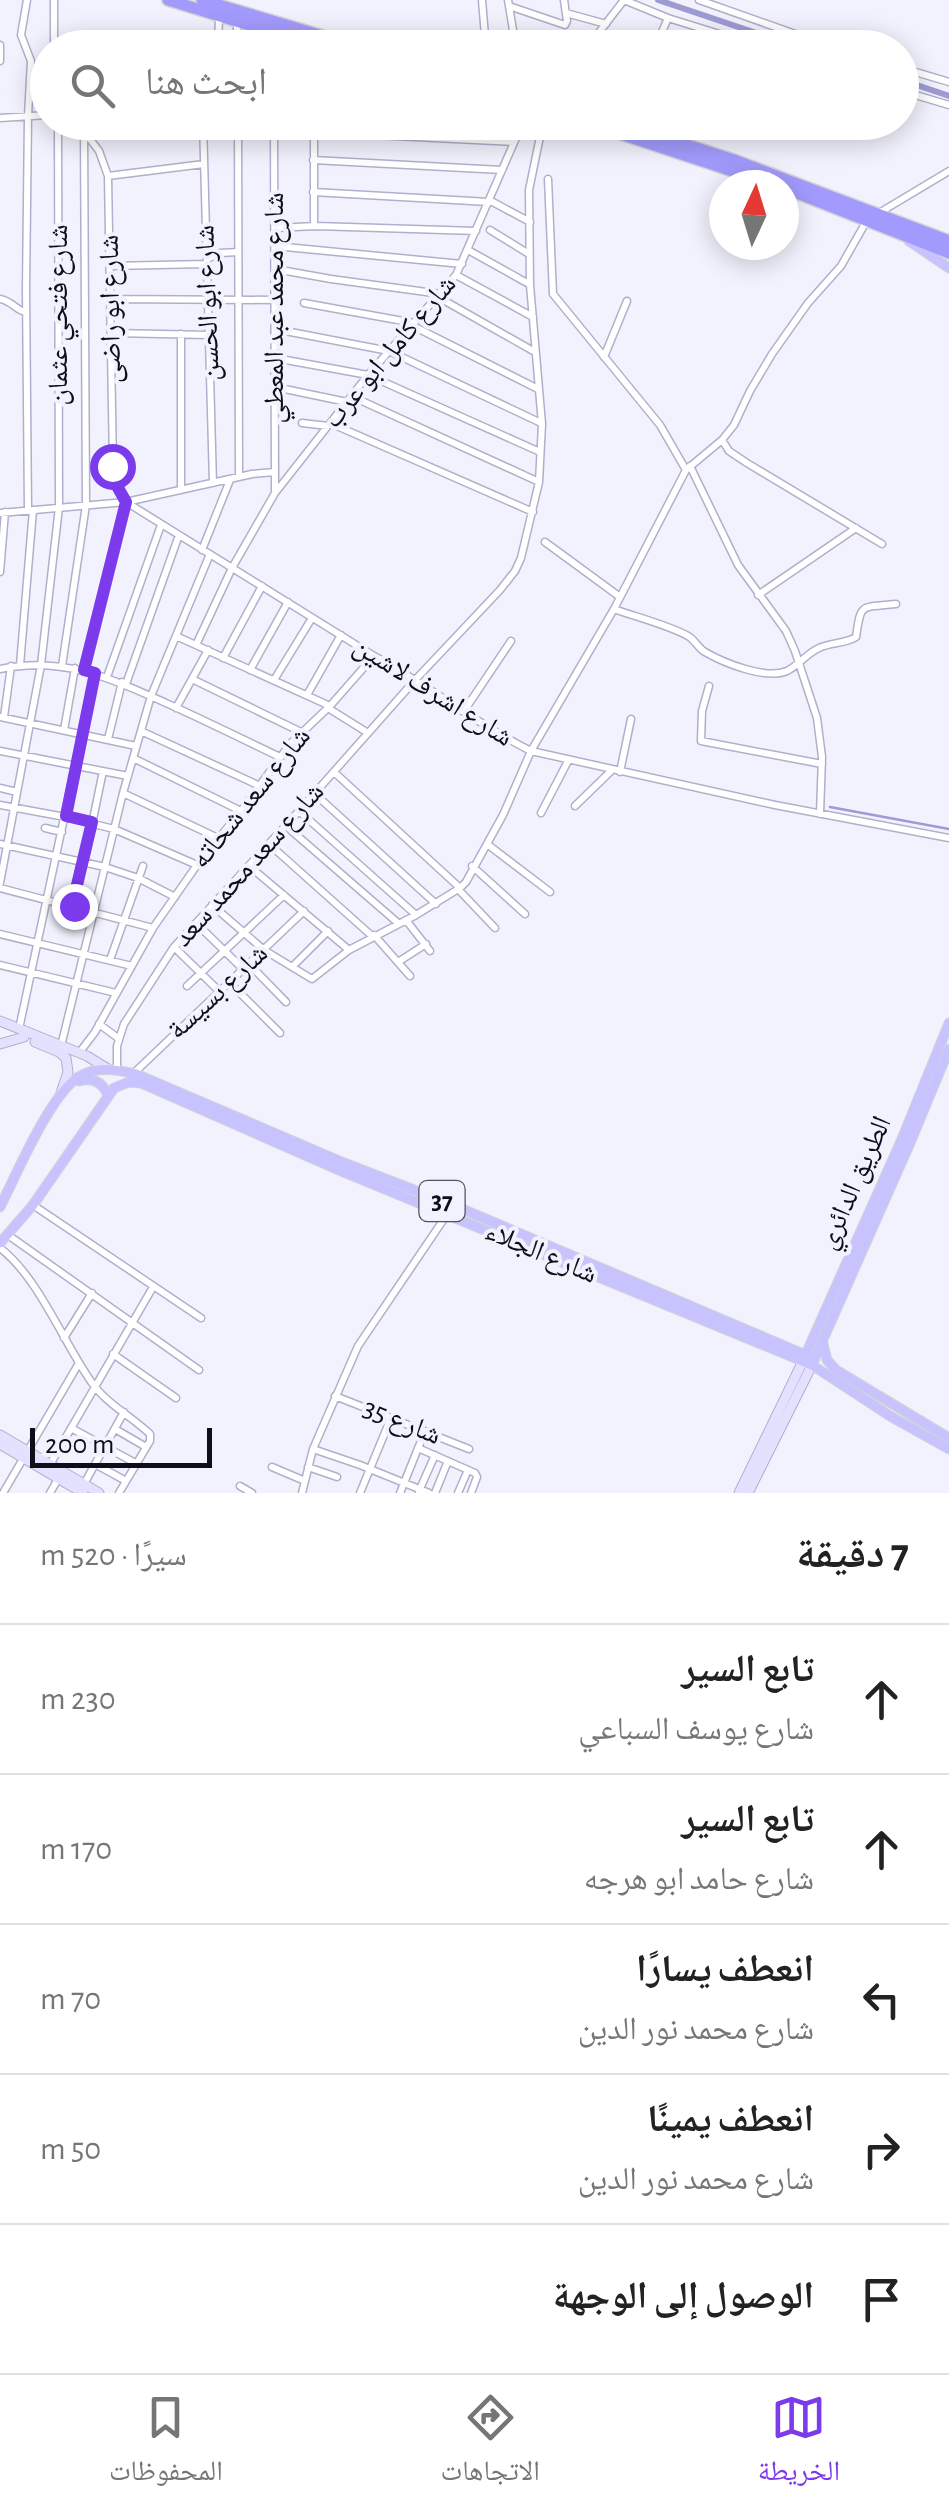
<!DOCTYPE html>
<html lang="ar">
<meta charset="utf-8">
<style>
:root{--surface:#fff;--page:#f6f6f6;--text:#222;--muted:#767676;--line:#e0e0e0;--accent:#7c3aed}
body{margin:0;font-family:"Alegreya Sans","Noto Naskh Arabic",sans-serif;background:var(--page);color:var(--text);direction:rtl}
.compass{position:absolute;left:709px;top:170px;width:90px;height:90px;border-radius:50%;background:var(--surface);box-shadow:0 5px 25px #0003;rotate:4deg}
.scale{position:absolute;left:30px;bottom:25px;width:182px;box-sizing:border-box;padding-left:10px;border:5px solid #0e0e18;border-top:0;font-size:28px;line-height:35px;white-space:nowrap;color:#0e0e18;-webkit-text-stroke:8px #f2f2fe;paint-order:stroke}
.stop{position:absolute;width:30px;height:30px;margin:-22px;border:8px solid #7c3aed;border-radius:50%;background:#fff}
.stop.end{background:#7c3aed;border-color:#fff;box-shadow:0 2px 10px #0008}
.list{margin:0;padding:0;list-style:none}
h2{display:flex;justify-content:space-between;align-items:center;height:130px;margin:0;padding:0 40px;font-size:42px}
h2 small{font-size:32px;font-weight:400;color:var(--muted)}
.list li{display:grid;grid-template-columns:65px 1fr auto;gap:30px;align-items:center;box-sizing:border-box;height:150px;padding:0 40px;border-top:2px solid var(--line)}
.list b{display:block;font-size:38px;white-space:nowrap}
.list p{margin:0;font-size:32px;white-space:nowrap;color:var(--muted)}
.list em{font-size:32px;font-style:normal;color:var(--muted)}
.icon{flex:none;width:55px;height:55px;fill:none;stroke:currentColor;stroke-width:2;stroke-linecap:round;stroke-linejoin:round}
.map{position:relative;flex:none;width:949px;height:1493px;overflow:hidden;direction:ltr}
.search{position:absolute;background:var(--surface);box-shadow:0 5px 25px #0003;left:30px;right:30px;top:30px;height:110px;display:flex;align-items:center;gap:25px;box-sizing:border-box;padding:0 35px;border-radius:55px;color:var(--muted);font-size:38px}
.sheet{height:880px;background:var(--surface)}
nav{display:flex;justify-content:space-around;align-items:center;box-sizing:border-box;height:140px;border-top:2px solid var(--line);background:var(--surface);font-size:28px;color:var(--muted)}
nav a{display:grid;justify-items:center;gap:5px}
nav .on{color:var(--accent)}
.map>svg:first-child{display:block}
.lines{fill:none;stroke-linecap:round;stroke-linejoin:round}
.stream{stroke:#9d9bd2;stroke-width:2.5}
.canal{stroke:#9d9bd2;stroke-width:6}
.street-casing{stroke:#b0afcc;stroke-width:9}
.secondary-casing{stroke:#b0afcc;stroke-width:11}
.primary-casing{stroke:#d4d4d5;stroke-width:11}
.highway-casing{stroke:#d4d4d5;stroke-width:14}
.street{stroke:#fff;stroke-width:6}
.secondary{stroke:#e3e1fe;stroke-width:9}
.primary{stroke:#c7c3fe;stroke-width:9}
.highway{stroke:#a29bfd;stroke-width:11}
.route{stroke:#7c3aed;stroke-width:12}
.labels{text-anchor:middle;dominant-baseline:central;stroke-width:8;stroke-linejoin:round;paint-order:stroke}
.shield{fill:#f2f2fe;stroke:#52525d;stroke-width:2.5}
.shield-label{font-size:25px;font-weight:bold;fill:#0e0e18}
.street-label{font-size:28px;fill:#0e0e18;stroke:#f2f2fe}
</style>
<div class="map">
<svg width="949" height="1493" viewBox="0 0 949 1493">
<rect width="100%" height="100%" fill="#f2f2fe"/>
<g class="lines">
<!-- stream -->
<path class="stream" d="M830,807L949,829"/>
<!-- canal -->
<path class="canal" d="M658,0L801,48
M902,80L949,96"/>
<!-- street casing -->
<g class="street-casing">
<path id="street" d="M27,0L21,35L31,61L28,116L26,290L28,510
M482,0L486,48
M508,0L516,48
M624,0L668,18L764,48
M699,0L835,48
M509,6L565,25L567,21L564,0
M566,13L606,24
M237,22V48
M513,34L553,48
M0,45V61
M54,48V0
M218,48L219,16
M276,48V34
M587,48L624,0
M655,48L668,18
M902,68L949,82
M902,91L949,105
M0,118L48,115
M77,122L99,151L108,176L113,466L117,486L126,502L374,656C428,685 476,724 531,751L775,805L949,838
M203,122L213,483
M238,122L239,477
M274,122L275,491
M314,122V226
M314,132L514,142
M313,160L502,170
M108,176L204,164
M548,179L553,294L660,425L686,470
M313,192L489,202
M489,200L530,222
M879,213L949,171
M275,228L316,226L476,231
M490,230L529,254
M275,246L462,264
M468,250L529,284
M207,259L220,253L238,252
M110,266L206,264
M275,269L331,279L441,294
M456,275L533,317
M438,297L535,352
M0,299C12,301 17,311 26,312
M111,299L275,300
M304,303L414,323
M413,326L538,389
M275,329L389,351L541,423
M112,333L209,335
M181,334V490
M604,357L627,301
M275,358L368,375L540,452
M275,387L347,402
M351,396L539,482
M302,423L328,426
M330,423L533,512
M722,440L729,451L747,463L882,544
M690,466L738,565L786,631L795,651L817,718L822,757L820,814
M0,513L126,502L252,474L275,472
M545,542L620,597
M202,550L230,480
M0,572L5,512
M758,595L856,528
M614,609C636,617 668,625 688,636C695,640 698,648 705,652C724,663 766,680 787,671C799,665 806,654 819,648C831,642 845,644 856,637C861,602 860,608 896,604
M176,636L330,706
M196,645L232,568L275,493L368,375L456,275L523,122
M223,658L262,586
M20,665L33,510
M62,666L86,505L84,130
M0,669C63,656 110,678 166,703C204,720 242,739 280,757
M85,670L126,502
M250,670L288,602
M107,677L161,525
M192,679L301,732
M274,680L312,618
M126,684L179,535
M709,686L702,711L701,741L822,764
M307,695L341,635
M176,708L208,650
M328,708L368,733
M464,711L511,641
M0,717L136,746
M4,717L11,666
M64,730L75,668
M141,731L260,786
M108,739L122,682
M0,751L128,776
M133,758L241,811
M334,772L460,888
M620,772L631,719
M0,788L17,792
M123,793L220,839
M315,794L436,904
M0,805L65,817L114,829L197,865
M575,806L611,771
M299,811L416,915
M541,813L568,761
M286,826L398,923
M45,828L62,832
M0,844L105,867L138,878L175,897
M269,844L372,936
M487,844L550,892
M84,863L103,771
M249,866L349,950
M472,866L525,914
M0,883L41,665L59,507L58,122
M0,888L153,928
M458,889L495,928
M212,905L264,950L312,979L349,950L416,915L460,888L466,882L503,815L531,751L614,609L686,470L722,440L734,425L750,391L772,354L808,303L841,266L866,222
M72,906L81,862
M406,920L430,951
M196,923L243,969
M70,925L74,906
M0,934L132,966
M374,935L410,976
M174,947L219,991
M110,960L143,866
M398,962L426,944
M249,964L286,1002
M0,965L116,993
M292,967L328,931
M229,982L280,1033
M187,986L284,895
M99,1024L118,1038
M19,1029L95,673
M61,1046L123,793L151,696L210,554
M79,1053L95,1032L153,928L197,865L241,811L290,744L330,706L374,656
M117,1070V1046L124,1024L174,947L299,811L416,679L500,590L515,571L521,558L539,482L542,424L530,285L529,190L543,122
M134,1073L304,911
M33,1205L201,1318
M8,1235L199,1370
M0,1248C39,1278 63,1342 92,1383C106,1403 132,1417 150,1434V1441L119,1493
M64,1338L92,1293
M113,1354L176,1398
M335,1396L469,1449
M71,1428L137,1464
M115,1429L146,1447
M418,1448L475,1473L477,1477L471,1493
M313,1449L360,1465L429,1493
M95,1464L126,1481
M272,1467L305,1481
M308,1467L337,1477
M48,1468L153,1287
M84,1484L124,1412
M240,1486L252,1493
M419,1491L435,1455
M3,1493L79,1363
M50,1493L58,1479
M302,1493L313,1449L358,1346L448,1213
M360,1493L391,1418
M400,1493L425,1431
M435,1493L448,1461
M458,1493L468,1470"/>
</g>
<!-- secondary casing -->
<g class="secondary-casing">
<path id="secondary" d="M0,1021L87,1056L108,1069
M35,1042L59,1052L66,1058L68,1072L61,1093
M0,1044L24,1037
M0,1435L99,1493
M0,1444L83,1493
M739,1493L803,1361
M748,1493L812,1365"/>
</g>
<!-- primary casing -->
<g class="primary-casing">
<path id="primary" d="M909,241L949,268
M79,1081C93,1077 103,1082 108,1096
M0,1207C16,1176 52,1089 82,1075C100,1066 118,1070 136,1074L344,1163L453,1205L815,1359
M0,1243L33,1205L114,1088L129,1082L141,1083L341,1171L812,1365L890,1416L949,1449
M823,1344L827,1360L836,1370L949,1438
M805,1356L902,1139L949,1023
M813,1362L910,1143L949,1049"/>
</g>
<!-- highway casing -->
<g class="highway-casing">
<path id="highway" d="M168,0L325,48
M202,0L363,48
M585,122L775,185
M615,122L734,160L949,241
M784,188L949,253"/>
</g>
<!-- street -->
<use href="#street" class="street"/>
<!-- secondary -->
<use href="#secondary" class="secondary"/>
<!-- primary -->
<use href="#primary" class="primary"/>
<!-- highway -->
<use href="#highway" class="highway"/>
</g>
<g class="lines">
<!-- route -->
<path class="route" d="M74,906H72L92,822L66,816L95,673L84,670L126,502L117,486L112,466"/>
</g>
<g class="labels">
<!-- shield labels -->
<rect class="shield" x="419.5" y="1181" width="45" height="40" rx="8"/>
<g class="shield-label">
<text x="442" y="1201">37</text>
</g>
<!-- street labels -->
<g class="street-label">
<text transform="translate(208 303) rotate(-92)">شارع ابو الحسن</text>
<text transform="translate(275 308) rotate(-90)">شارع محمد عبد المعطي</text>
<text transform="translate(111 309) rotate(-91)">شارع ابو راضى</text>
<text transform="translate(59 315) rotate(-90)">شارع فتحي عثمان</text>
<text transform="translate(390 352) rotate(-50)">شارع كامل ابو عرب</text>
<text transform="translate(433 692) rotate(32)">شارع اشرف لاشين</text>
<text transform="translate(251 798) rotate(-51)">شارع سعد شحاته</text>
<text transform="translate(249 865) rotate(-48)">شارع سعد محمد سعد</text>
<text transform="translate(218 992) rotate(-43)">شارع بسيسة</text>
<text transform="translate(855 1183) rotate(-66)">الطريق الدائري</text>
<text transform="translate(541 1253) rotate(23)">شارع الجلاء</text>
<text transform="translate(402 1422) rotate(22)">شارع 35</text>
</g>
</g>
</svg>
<svg class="compass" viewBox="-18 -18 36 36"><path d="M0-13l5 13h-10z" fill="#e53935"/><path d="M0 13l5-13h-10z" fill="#767676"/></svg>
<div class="scale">200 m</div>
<div class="stop" style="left:112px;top:466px"></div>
<div class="stop end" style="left:74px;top:906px"></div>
<div class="search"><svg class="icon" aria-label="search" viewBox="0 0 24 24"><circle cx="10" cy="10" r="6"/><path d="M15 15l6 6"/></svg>ابحث هنا</div>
</div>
<section class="sheet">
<h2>7 دقيقة<small>سيرًا · 520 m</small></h2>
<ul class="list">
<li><svg class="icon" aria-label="ahead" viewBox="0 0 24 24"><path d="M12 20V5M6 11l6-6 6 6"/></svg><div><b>تابع السير</b><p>شارع يوسف السباعي</p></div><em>230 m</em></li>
<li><svg class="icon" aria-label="ahead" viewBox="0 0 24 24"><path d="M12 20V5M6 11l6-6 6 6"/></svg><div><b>تابع السير</b><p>شارع حامد ابو هرجه</p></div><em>170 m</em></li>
<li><svg class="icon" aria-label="left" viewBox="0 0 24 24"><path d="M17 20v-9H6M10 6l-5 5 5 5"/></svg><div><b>انعطف يسارًا</b><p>شارع محمد نور الدين</p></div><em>70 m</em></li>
<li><svg class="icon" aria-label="right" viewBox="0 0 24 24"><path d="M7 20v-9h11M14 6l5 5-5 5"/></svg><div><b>انعطف يمينًا</b><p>شارع محمد نور الدين</p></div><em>50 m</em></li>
<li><svg class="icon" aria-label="arrive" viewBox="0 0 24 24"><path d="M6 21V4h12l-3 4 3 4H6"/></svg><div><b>الوصول إلى الوجهة</b></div></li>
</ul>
</section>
<nav>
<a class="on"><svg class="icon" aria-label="map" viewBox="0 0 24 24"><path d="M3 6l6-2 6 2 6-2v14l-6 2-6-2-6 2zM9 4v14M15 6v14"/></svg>الخريطة</a>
<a><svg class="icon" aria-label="directions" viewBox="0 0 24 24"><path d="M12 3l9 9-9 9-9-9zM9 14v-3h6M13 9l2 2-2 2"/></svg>الاتجاهات</a>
<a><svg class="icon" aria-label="saved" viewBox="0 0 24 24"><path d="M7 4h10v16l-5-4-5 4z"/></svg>المحفوظات</a>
</nav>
